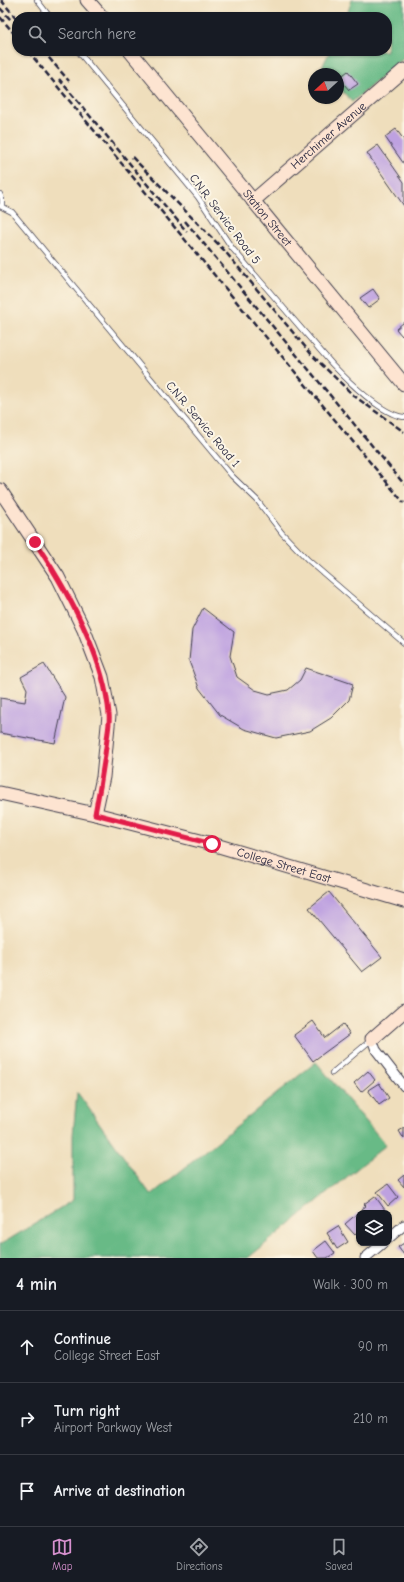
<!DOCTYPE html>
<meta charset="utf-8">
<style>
:root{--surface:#171b24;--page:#242831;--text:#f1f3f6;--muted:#9ea1a6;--line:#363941;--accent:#d690ce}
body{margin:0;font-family:"Comic Neue",sans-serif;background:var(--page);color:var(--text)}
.controls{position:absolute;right:12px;bottom:12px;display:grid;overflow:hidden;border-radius:8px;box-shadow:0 1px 3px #0004}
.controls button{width:36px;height:36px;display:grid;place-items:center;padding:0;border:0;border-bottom:1px solid var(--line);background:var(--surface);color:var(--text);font:20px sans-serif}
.compass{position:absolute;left:308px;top:68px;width:36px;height:36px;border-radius:50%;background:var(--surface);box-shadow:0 1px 3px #0004;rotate:249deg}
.stop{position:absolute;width:12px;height:12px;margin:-9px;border:3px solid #e11d48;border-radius:50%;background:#fff}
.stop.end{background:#e11d48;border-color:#fff;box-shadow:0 1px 4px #0008}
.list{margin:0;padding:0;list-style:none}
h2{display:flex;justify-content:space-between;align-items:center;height:52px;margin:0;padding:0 16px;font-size:17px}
h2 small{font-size:13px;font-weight:400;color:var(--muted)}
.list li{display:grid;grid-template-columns:26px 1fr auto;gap:12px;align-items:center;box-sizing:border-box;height:72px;padding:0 16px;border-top:1px solid var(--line)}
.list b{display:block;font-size:15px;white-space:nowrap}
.list p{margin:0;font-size:13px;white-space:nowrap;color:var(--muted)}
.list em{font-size:13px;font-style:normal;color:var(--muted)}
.icon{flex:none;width:22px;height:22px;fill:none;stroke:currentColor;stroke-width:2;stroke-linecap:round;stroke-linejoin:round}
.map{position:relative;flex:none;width:404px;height:1258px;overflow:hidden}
.search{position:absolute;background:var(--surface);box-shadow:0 1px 3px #0004;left:12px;right:12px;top:12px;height:44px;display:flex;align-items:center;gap:10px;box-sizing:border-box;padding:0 14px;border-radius:16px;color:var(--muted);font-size:15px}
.sheet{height:268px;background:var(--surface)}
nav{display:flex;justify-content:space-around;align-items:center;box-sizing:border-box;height:56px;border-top:1px solid var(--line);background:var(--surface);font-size:11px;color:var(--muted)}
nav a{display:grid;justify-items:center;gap:2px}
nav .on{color:var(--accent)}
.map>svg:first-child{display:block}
.forest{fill:#68ba86;stroke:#456e60}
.building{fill:#bea1e0}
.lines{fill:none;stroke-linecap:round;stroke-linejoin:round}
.lane-casing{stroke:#413e4e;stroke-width:6}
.street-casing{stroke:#413e4e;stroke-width:11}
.secondary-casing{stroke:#413e4e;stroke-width:15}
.lane{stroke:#fff;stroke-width:4.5}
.street{stroke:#fff;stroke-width:9}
.secondary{stroke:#fde4d1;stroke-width:13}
.rail{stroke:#22223b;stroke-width:2.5;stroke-dasharray:6 3;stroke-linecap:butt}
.route{stroke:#e11d48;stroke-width:5}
.labels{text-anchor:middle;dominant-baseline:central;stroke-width:4;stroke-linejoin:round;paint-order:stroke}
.street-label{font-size:12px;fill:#22223b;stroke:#fcf5e5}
</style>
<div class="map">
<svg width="404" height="1258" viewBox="0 0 404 1258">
<rect width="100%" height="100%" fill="#fcf5e5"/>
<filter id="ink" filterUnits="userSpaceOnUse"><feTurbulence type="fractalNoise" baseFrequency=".025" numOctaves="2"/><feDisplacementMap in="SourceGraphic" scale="8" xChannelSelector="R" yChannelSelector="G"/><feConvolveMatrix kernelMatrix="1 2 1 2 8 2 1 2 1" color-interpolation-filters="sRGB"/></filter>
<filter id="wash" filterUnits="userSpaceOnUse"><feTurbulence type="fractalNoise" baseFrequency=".012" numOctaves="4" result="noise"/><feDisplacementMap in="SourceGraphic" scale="16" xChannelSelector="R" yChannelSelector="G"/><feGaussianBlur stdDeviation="0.9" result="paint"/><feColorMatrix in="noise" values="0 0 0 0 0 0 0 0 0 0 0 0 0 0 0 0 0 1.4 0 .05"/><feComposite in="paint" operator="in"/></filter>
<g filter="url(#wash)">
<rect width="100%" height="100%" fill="#efdebc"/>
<!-- forest -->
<path class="forest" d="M352,0H404V58L352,102L338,86V74H328L322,67L330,51H387V17H346Z
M316,1062L386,1145L248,1258H0V1245L73,1200V1135L77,1092L151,1195Z"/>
<g id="blocks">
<!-- building -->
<path class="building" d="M348,71L358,84L349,90L339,78Z
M396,129L404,140V164L385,137Z
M378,145L404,182V206L367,153Z
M373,289L380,299L368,308L360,298Z
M404,322V334L402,336L396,329Z
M203,608L234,632L230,656L237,677L255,690L269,694L288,690L300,680L306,668L353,684L349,700L331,718L310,731L276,738L244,729L220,715L199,688L189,661L192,630Z
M44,664L65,697L55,743L0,733V698L25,702L27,689L21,677Z
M329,892L382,957L362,972L309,908Z
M313,1021L325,1038L343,1024L350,1034L313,1061L294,1035Z
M368,1071L375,1080L361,1092L354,1083Z
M379,1083L389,1098L379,1105L368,1090Z
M404,1128V1139L399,1131Z
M404,1175V1187L398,1180Z
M388,1184L398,1197L388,1206L377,1192Z
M375,1196L385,1210L381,1213H365L362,1209L366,1206L364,1204Z
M359,1212V1231L355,1235L345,1224Z
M338,1226L348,1242L337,1249L327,1233Z
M326,1241L335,1253L327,1258H318L313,1251Z
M404,1243V1255L398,1247Z"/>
</g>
</g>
<g filter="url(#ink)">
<use href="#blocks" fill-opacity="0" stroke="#413e4e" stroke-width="1"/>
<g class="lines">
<!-- lane casing -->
<g class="lane-casing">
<path id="lane" d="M37,0L50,17
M78,51L198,197L232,248L332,364C347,380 382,415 404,417
M0,194L2,199V207
M0,206L12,212L232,476L257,500L282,533L308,560L404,643
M332,1073L371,1040"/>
</g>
<!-- street casing -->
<g class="street-casing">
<path id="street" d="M372,1039L376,1050L404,1086
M389,1238L404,1225
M365,1258L383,1243"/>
</g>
<!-- secondary casing -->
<g class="secondary-casing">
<g id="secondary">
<path d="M87,0L102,17"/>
<path id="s1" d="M130,51L404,384"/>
<path id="s2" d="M253,201L404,70"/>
<path d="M0,490L58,577L84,630L102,677L109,715L103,777L95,814"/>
<path id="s3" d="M0,793L95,814L212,844L404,901"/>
<path d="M372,1039L404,1011"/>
</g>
</g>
<!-- lane -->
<use href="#lane" class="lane"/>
<!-- street -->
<use href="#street" class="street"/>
<!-- secondary -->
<use href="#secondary" class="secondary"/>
<!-- rail -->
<path class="rail" d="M1,0L17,19
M0,8L11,20
M0,17L17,37
M28,51L404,503
M43,51L69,81
M59,79L187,232
M132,157L223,249L312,355L353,395L404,432
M185,221L404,484"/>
</g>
</g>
<g class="lines" filter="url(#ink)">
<!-- route -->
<path class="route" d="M35,542C67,590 104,656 109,714C110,722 108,731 107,739C104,764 100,789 95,814L212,844"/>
</g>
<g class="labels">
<!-- street labels -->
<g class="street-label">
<text stroke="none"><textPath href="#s2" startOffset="100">Herchimer Avenue</textPath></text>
<text stroke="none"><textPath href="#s1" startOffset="216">Station Street</textPath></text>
<text transform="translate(225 219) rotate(53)">C.N.R. Service Road 5</text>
<text transform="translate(203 424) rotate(50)">C.N.R. Service Road 1</text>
<text stroke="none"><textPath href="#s3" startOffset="293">College Street East</textPath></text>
</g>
</g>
</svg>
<div class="controls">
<button><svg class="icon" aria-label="layers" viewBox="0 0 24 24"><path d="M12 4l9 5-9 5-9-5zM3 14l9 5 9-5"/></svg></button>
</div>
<svg class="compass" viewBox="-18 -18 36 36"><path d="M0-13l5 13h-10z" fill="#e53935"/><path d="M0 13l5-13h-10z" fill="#9ea1a6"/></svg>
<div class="stop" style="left:212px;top:844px"></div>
<div class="stop end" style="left:35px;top:542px"></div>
<div class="search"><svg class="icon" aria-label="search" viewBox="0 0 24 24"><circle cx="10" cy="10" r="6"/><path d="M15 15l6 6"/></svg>Search here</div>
</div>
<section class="sheet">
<h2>4 min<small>Walk · 300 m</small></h2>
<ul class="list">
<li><svg class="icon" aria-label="ahead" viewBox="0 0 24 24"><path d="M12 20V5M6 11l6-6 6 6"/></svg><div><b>Continue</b><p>College Street East</p></div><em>90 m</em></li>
<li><svg class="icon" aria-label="right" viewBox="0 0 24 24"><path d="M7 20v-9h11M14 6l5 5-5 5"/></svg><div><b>Turn right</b><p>Airport Parkway West</p></div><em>210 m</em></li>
<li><svg class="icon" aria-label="arrive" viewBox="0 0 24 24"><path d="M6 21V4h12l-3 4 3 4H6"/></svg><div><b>Arrive at destination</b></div></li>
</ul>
</section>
<nav>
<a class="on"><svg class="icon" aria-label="map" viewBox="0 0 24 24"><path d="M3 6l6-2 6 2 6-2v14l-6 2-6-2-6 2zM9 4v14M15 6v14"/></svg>Map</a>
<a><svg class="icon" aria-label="directions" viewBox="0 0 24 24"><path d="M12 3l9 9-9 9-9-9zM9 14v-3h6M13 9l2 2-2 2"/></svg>Directions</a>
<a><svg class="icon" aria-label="saved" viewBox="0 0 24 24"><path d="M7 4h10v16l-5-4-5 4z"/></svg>Saved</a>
</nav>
